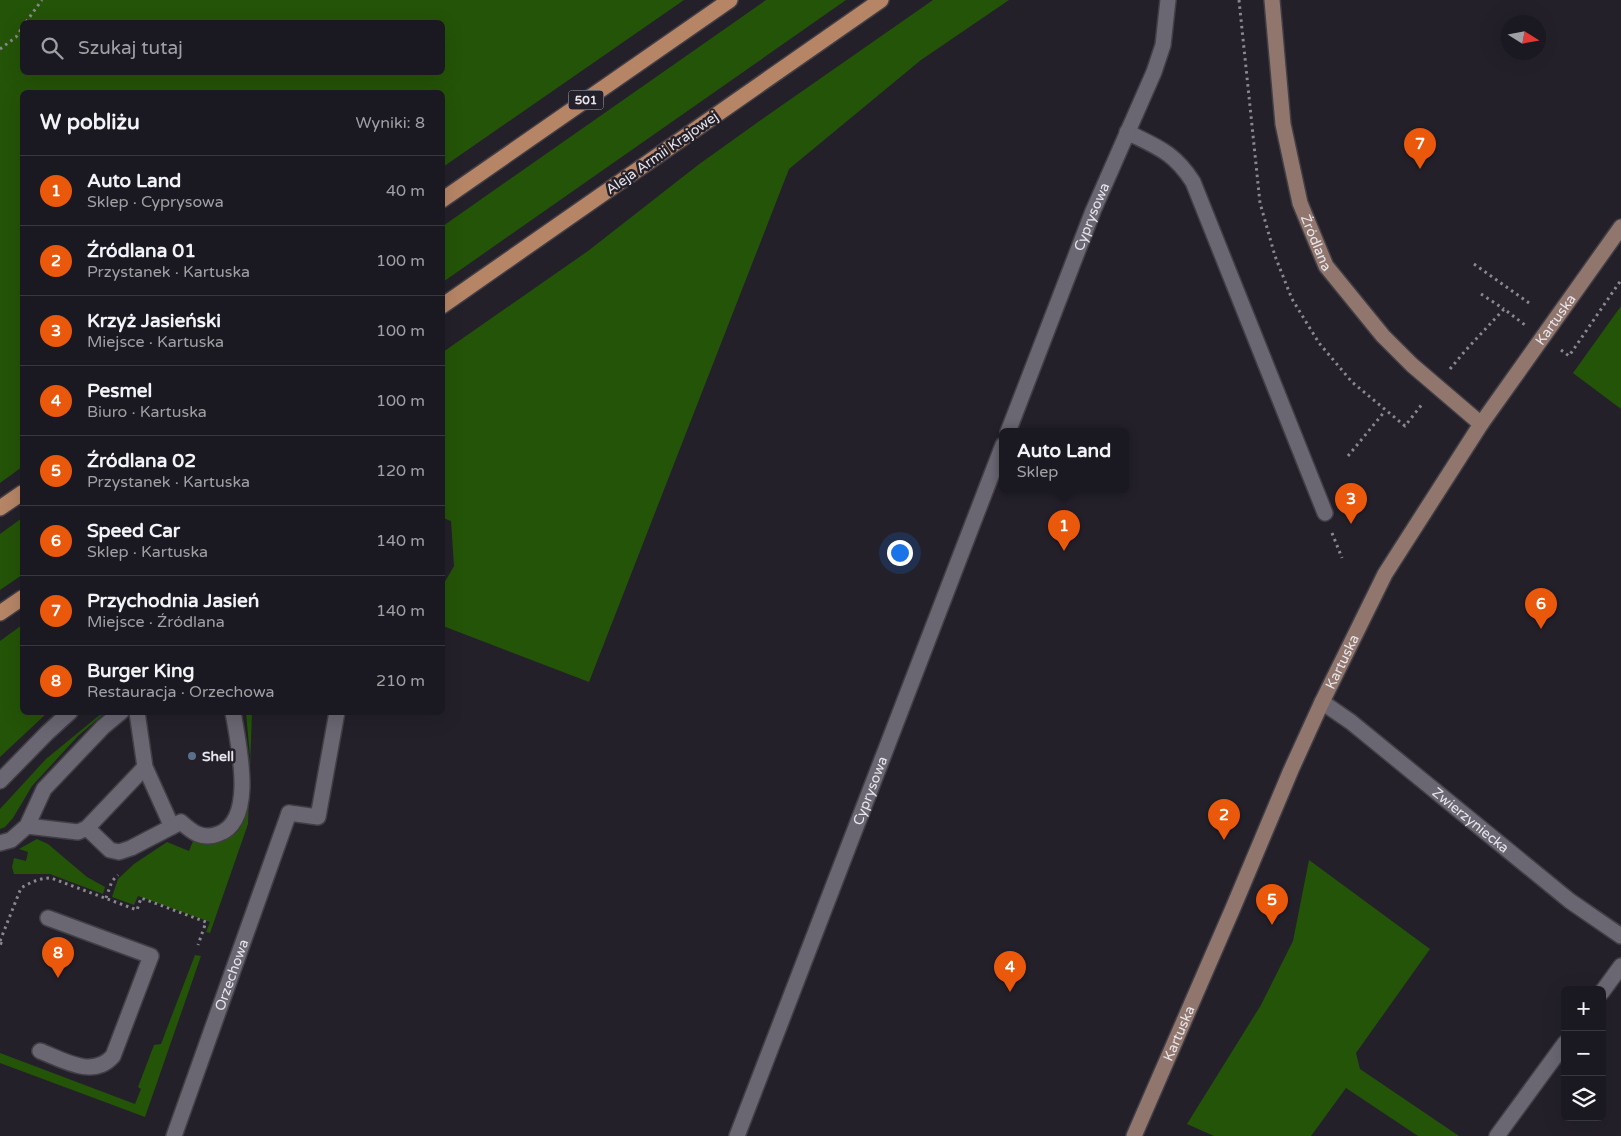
<!DOCTYPE html>
<html lang="pl">
<meta charset="utf-8">
<style>
:root{--surface:#1a1820;--page:#232129;--text:#f1f3f6;--muted:#9fa0a5;--line:#38373e;--accent:#ea580c}
body{margin:0;font-family:"Varela Round",sans-serif;background:var(--page);color:var(--text)}
.controls{position:absolute;right:15px;bottom:15px;display:grid;overflow:hidden;border-radius:8px;box-shadow:0 5px 20px #0002}
.controls button{width:45px;height:45px;display:grid;place-items:center;padding:0;border:0;border-bottom:1px solid var(--line);background:var(--surface);color:var(--text);font:25px sans-serif}
.compass{position:absolute;left:1501px;top:15px;width:45px;height:45px;border-radius:50%;background:var(--surface);box-shadow:0 5px 20px #0002;rotate:101deg}
.you{position:absolute;left:899px;top:552px;width:18px;height:18px;margin:-12px;border:4px solid #fff;border-radius:50%;background:#1a73e8;box-shadow:0 0 0 8px #1a73e833}
.badge{display:grid;place-items:center;width:32px;height:32px;border-radius:50%;background:var(--accent);color:#fff;font-size:16px;font-weight:700}
.pin{position:absolute;translate:-50% -41px;filter:drop-shadow(0 1px 2px #0008)}
.pin::after{content:'';position:absolute;top:26px;width:18px;height:15px;background:inherit;clip-path:polygon(0 0,100% 0,50% 100%)}
.popup{position:absolute;left:999px;top:428px;width:130px;height:65px;box-sizing:border-box;display:grid;place-content:center;border-radius:8px;background:var(--surface);filter:drop-shadow(0 1px 4px #0005);font-size:16px;white-space:nowrap;color:var(--muted)}
.popup b{font-size:19px;color:var(--text)}
.popup::after{content:'';position:absolute;left:50%;top:100%;margin-left:-10px;border:10px solid transparent;border-top-color:var(--surface)}
.list{margin:0;padding:0;list-style:none}
h2{display:flex;justify-content:space-between;align-items:center;height:65px;margin:0;padding:0 20px;font-size:21px}
h2 small{font-size:16px;font-weight:400;color:var(--muted)}
.list li{display:grid;grid-template-columns:32px 1fr auto;gap:15px;align-items:center;box-sizing:border-box;height:70px;padding:0 20px;border-top:1px solid var(--line)}
.list b{display:block;font-size:19px;white-space:nowrap}
.list p{margin:0;font-size:16px;white-space:nowrap;color:var(--muted)}
.list em{font-size:16px;font-style:normal;color:var(--muted)}
.icon{flex:none;width:28px;height:28px;fill:none;stroke:currentColor;stroke-width:2;stroke-linecap:round;stroke-linejoin:round}
.map{position:relative;flex:none;width:1621px;height:1136px;overflow:hidden}
.search{position:absolute;background:var(--surface);box-shadow:0 5px 20px #0002;left:20px;top:20px;width:425px;height:55px;display:flex;align-items:center;gap:12px;box-sizing:border-box;padding:0 18px;border-radius:8px;color:var(--muted);font-size:19px}
.panel{position:absolute;background:var(--surface);box-shadow:0 5px 20px #0002;left:20px;top:90px;width:425px;height:625px;border-radius:8px}
.map>svg:first-child{display:block}
.green{fill:#245408;fill-rule:evenodd}
.lines{fill:none;stroke-linecap:round;stroke-linejoin:round}
.lane-casing{stroke:#423e46;stroke-width:18}
.street-casing{stroke:#423e46;stroke-width:18}
.secondary-casing{stroke:#423e46;stroke-width:18}
.primary-casing{stroke:#423e46;stroke-width:18}
.path{stroke:#8a878f;stroke-width:3;stroke-dasharray:2.5 4;stroke-linecap:butt}
.lane{stroke:#6a6672;stroke-width:15}
.street{stroke:#6a6672;stroke-width:15}
.secondary{stroke:#90766c;stroke-width:15}
.primary{stroke:#b68566;stroke-width:15}
.service-dot{fill:#5c6f8a;stroke:#23202a;stroke-width:2}
.labels{text-anchor:middle;dominant-baseline:central;stroke-width:5;stroke-linejoin:round;paint-order:stroke}
.shield{fill:#23202a;stroke:#adaab2;stroke-width:1}
.shield-label{font-size:12px;font-weight:bold;fill:#e8e5ec}
.street-label{font-size:14px;fill:#e8e5ec;stroke:#23202a}
.poi-label{font-size:14px;font-weight:bold;fill:#e8e5ec;stroke:#23202a;text-anchor:start}
</style>
<div class="map">
<svg width="1621" height="1136" viewBox="0 0 1621 1136">
<rect width="100%" height="100%" fill="#23202a"/>
<!-- green -->
<path class="green" d="M0,0H684L443,167L442,92H22V467L0,483ZM442,22V72H22V22Z
M766,0H846L443,282V226Z
M933,0H1009L921,60L789,169L589,682L443,626V585L454,566L451,521L443,518V352L588,251L698,165L768,115Z
M1621,306V409L1573,373Z
M22,518V575L0,590V534Z
M22,625V712L47,713L0,757V641Z
M102,713H105L78,736L32,786L13,818L5,827L0,829V809L46,759Z
M246,713H252L248,824L210,933L206,932L210,922L138,896L134,905L112,897L118,879L134,864L167,842L189,851L193,841C207,846 227,842 238,831C243,825 246,812 247,805L250,756Z
M37,839L48,844L87,877L105,887L103,894L50,874H14L12,867L14,858L26,861L28,852L19,849Z
M1309,860L1430,949L1356,1053L1360,1069L1459,1136H1418L1346,1088L1311,1136H1214L1187,1124L1261,1005L1293,941Z
M195,955L201,956L145,1117L0,1063V1053L135,1104L141,1089L138,1087L154,1045L161,1044Z"/>
<g class="lines">
<!-- lane casing -->
<g class="lane-casing">
<path id="lane" d="M1127,132C1157,147 1174,152 1193,182L1325,513
M145,767L172,827
M289,813L318,817L337,712
M27,826L78,832L87,828L145,767L137,712
M87,828L110,850L119,852L131,848L181,822C192,832 202,840 218,834C257,821 238,743 233,712
M0,843L11,840L27,826L44,789L103,727L121,712
M40,1051C63,1060 93,1079 113,1056L151,956L48,918"/>
</g>
<!-- street casing -->
<g class="street-casing">
<g id="street">
<path id="s1" d="M1008,432L1093,211L1154,72L1163,45L1168,0"/>
<path id="s2" d="M1322,702L1351,722L1570,901L1621,936"/>
<path d="M0,781L47,733L70,712"/>
<path d="M1602,992L1621,966"/>
<path id="s3" d="M174,1136L289,813"/>
<path id="s4" d="M737,1136L1003,445"/>
<path d="M1497,1136L1565,1043"/>
</g>
</g>
<!-- secondary casing -->
<g class="secondary-casing">
<g id="secondary">
<path id="s5" d="M1272,0L1283,124L1300,203L1326,266L1383,336L1412,365L1481,424"/>
<path id="s6" d="M1134,1136L1233,908L1291,770L1322,702L1385,574L1481,424L1621,227"/>
</g>
</g>
<!-- primary casing -->
<g class="primary-casing">
<path id="primary" d="M442,200L730,0
M442,306L881,0
M0,508L22,493
M0,613L22,598"/>
</g>
<!-- path -->
<path class="path" d="M1239,0L1260,203L1275,256L1292,299L1319,343L1352,382L1405,426L1423,403
M26,22L42,0
M0,49L16,37L22,28
M1474,264L1529,303
M1481,294L1504,309
M1561,350L1569,356L1621,280
M1450,369L1465,351L1504,309L1525,325
M1348,456L1385,411
M1332,533L1342,558
M106,898L112,881L118,875
M0,941L21,888C31,882 40,878 51,878L137,910L141,898L206,922L198,945
M0,943L5,945"/>
<!-- lane -->
<use href="#lane" class="lane"/>
<!-- street -->
<use href="#street" class="street"/>
<!-- secondary -->
<use href="#secondary" class="secondary"/>
<!-- primary -->
<use href="#primary" class="primary"/>
</g>
<!-- markers -->
<circle class="service-dot" cx="192" cy="756" r="5"/>
<g class="labels">
<!-- shield labels -->
<rect class="shield" x="568.5" y="90.5" width="35" height="19" rx="4"/>
<g class="shield-label">
<text x="586" y="100">501</text>
</g>
<!-- street labels -->
<g class="street-label">
<text transform="translate(662 153) rotate(-35)">Aleja Armii Krajowej</text>
<text stroke="none"><textPath href="#s1" startOffset="231">Cyprysowa</textPath></text>
<text stroke="none"><textPath href="#s5" startOffset="248">Źródlana</textPath></text>
<text stroke="none"><textPath href="#s6" startOffset="922">Kartuska</textPath></text>
<text stroke="none"><textPath href="#s6" startOffset="518">Kartuska</textPath></text>
<text stroke="none"><textPath href="#s4" startOffset="370">Cyprysowa</textPath></text>
<text stroke="none"><textPath href="#s2" startOffset="190">Zwierzyniecka</textPath></text>
<text stroke="none"><textPath href="#s3" startOffset="171">Orzechowa</textPath></text>
<text stroke="none"><textPath href="#s6" startOffset="112">Kartuska</textPath></text>
</g>
<!-- poi labels -->
<g class="poi-label">
<text x="202" y="756">Shell</text>
</g>
</g>
</svg>
<div class="controls">
<button>+</button>
<button>−</button>
<button><svg class="icon" aria-label="layers" viewBox="0 0 24 24"><path d="M12 4l9 5-9 5-9-5zM3 14l9 5 9-5"/></svg></button>
</div>
<svg class="compass" viewBox="-18 -18 36 36"><path d="M0-13l5 13h-10z" fill="#e53935"/><path d="M0 13l5-13h-10z" fill="#9fa0a5"/></svg>
<div class="you"></div>
<div class="pin badge" style="left:1064px;top:551px">1</div>
<div class="popup"><b>Auto Land</b>Sklep</div>
<div class="pin badge" style="left:1224px;top:840px">2</div>
<div class="pin badge" style="left:1351px;top:524px">3</div>
<div class="pin badge" style="left:1010px;top:992px">4</div>
<div class="pin badge" style="left:1272px;top:925px">5</div>
<div class="pin badge" style="left:1541px;top:629px">6</div>
<div class="pin badge" style="left:1420px;top:169px">7</div>
<div class="pin badge" style="left:58px;top:978px">8</div>
<div class="search"><svg class="icon" aria-label="search" viewBox="0 0 24 24"><circle cx="10" cy="10" r="6"/><path d="M15 15l6 6"/></svg>Szukaj tutaj</div>
<section class="panel">
<h2>W pobliżu<small>Wyniki: 8</small></h2>
<ul class="list">
<li><span class="badge">1</span><div><b>Auto Land</b><p>Sklep · Cyprysowa</p></div><em>40 m</em></li>
<li><span class="badge">2</span><div><b>Źródlana 01</b><p>Przystanek · Kartuska</p></div><em>100 m</em></li>
<li><span class="badge">3</span><div><b>Krzyż Jasieński</b><p>Miejsce · Kartuska</p></div><em>100 m</em></li>
<li><span class="badge">4</span><div><b>Pesmel</b><p>Biuro · Kartuska</p></div><em>100 m</em></li>
<li><span class="badge">5</span><div><b>Źródlana 02</b><p>Przystanek · Kartuska</p></div><em>120 m</em></li>
<li><span class="badge">6</span><div><b>Speed Car</b><p>Sklep · Kartuska</p></div><em>140 m</em></li>
<li><span class="badge">7</span><div><b>Przychodnia Jasień</b><p>Miejsce · Źródlana</p></div><em>140 m</em></li>
<li><span class="badge">8</span><div><b>Burger King</b><p>Restauracja · Orzechowa</p></div><em>210 m</em></li>
</ul>
</section>
</div>
